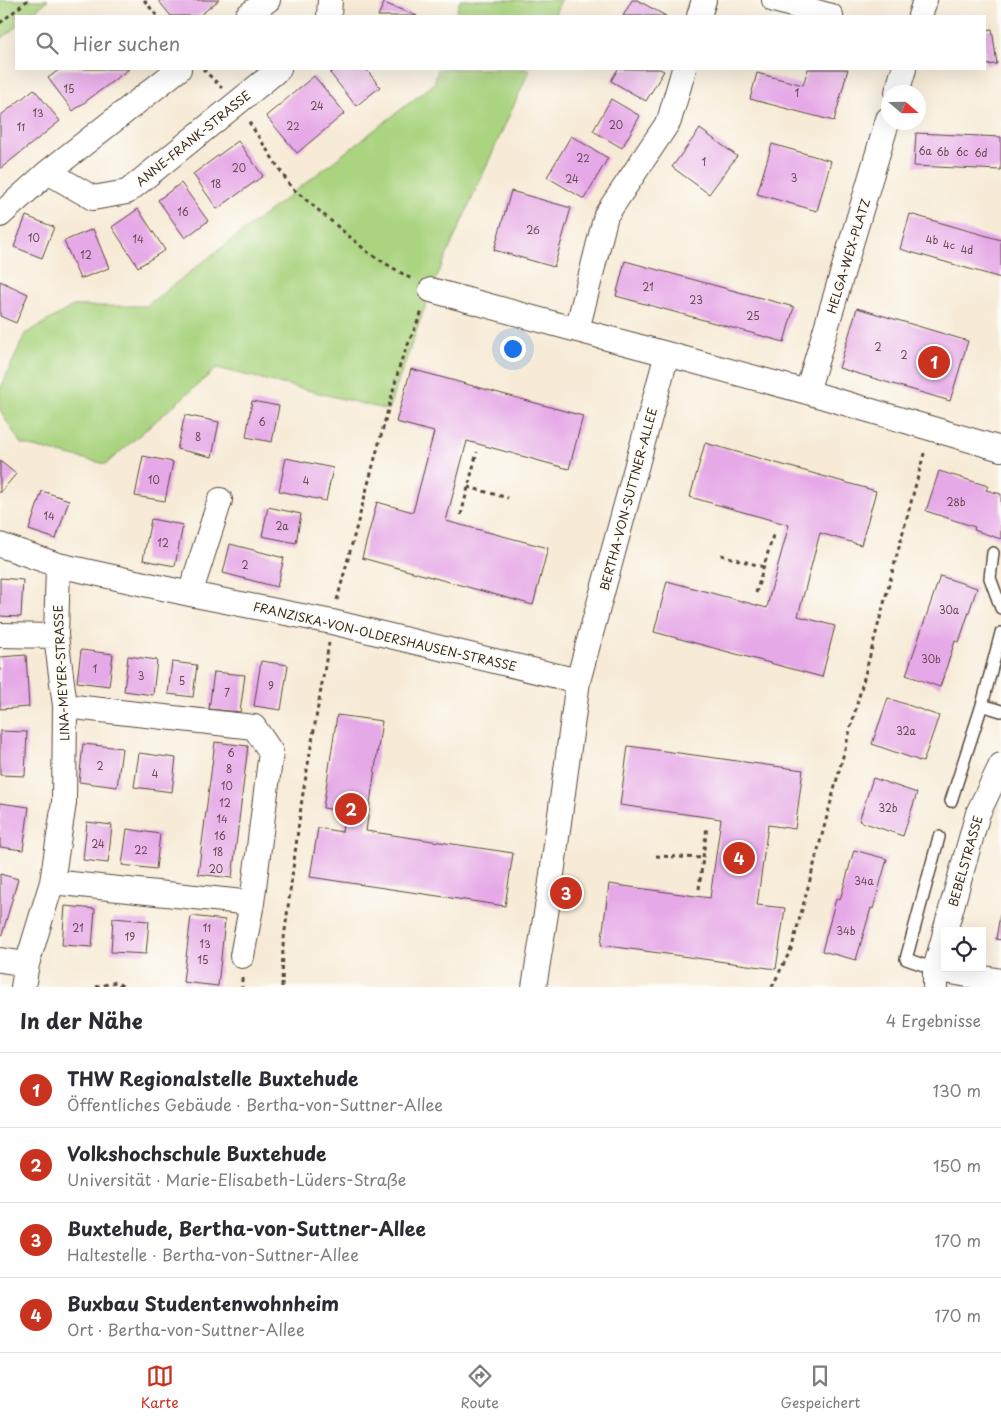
<!DOCTYPE html>
<html lang="de">
<meta charset="utf-8">
<style>
:root{--surface:#fff;--page:#f7f7f7;--text:#2b2b33;--muted:#7c7c81;--line:#e1e1e2;--accent:#c8321e}
body{margin:0;font-family:"Playpen Sans",sans-serif;background:var(--page);color:var(--text)}
.controls{position:absolute;right:15px;bottom:15px;display:grid;overflow:hidden;border-radius:0px;box-shadow:0 5px 20px #0002}
.controls button{width:45px;height:45px;display:grid;place-items:center;padding:0;border:0;border-bottom:1px solid var(--line);background:var(--surface);color:var(--text);font:25px sans-serif}
.compass{position:absolute;left:881px;top:85px;width:45px;height:45px;border-radius:50%;background:var(--surface);box-shadow:0 5px 20px #0002;rotate:110deg}
.you{position:absolute;left:512px;top:348px;width:18px;height:18px;margin:-12px;border:4px solid #fff;border-radius:50%;background:#1a73e8;box-shadow:0 0 0 8px #1a73e833}
.badge{display:grid;place-items:center;width:32px;height:32px;border-radius:50%;background:var(--accent);color:#fff;font-size:16px;font-weight:700}
.pin{position:absolute;translate:-50% -50%;border:2px solid #fff;box-shadow:0 1px 5px #0006}
.list{margin:0;padding:0;list-style:none}
h2{display:flex;justify-content:space-between;align-items:center;height:65px;margin:0;padding:0 20px;font-size:21px}
h2 small{font-size:16px;font-weight:400;color:var(--muted)}
.list li{display:grid;grid-template-columns:32px 1fr auto;gap:15px;align-items:center;box-sizing:border-box;height:75px;padding:0 20px;border-top:1px solid var(--line)}
.list b{display:block;font-size:19px;white-space:nowrap}
.list p{margin:0;font-size:16px;white-space:nowrap;color:var(--muted)}
.list em{font-size:16px;font-style:normal;color:var(--muted)}
.icon{flex:none;width:28px;height:28px;fill:none;stroke:currentColor;stroke-width:2;stroke-linecap:round;stroke-linejoin:round}
.map{position:relative;flex:none;width:1001px;height:987px;overflow:hidden}
.search{position:absolute;background:var(--surface);box-shadow:0 5px 20px #0002;left:15px;right:15px;top:15px;height:55px;display:flex;align-items:center;gap:12px;box-sizing:border-box;padding:0 18px;border-radius:0px;color:var(--muted);font-size:19px}
.sheet{height:365px;background:var(--surface)}
nav{display:flex;justify-content:space-around;align-items:center;box-sizing:border-box;height:70px;border-top:1px solid var(--line);background:var(--surface);font-size:14px;color:var(--muted)}
nav a{display:grid;justify-items:center;gap:2px}
nav .on{color:var(--accent)}
.map>svg:first-child{display:block}
.green{fill:#aad480;stroke:#727f4f}
.building{fill:#e6a9e7}
.lines{fill:none;stroke-linecap:round;stroke-linejoin:round}
.service-casing{stroke:#57473a;stroke-width:14}
.minor-casing{stroke:#57473a;stroke-width:26}
.path{stroke:#57473a;stroke-width:3;stroke-dasharray:4 4;stroke-linecap:butt}
.service{stroke:#fff;stroke-width:11}
.minor{stroke:#fff;stroke-width:24}
.labels{text-anchor:middle;dominant-baseline:central;stroke-width:4;stroke-linejoin:round;paint-order:stroke}
.number-label{font-size:10px;fill:#664a50}
.street-label{font-size:12px;fill:#3b2a1e;stroke:#fdfcf7}
</style>
<div class="map">
<svg width="1001" height="987" viewBox="0 0 1001 987">
<rect width="100%" height="100%" fill="#fdfcf7"/>
<filter id="ink" filterUnits="userSpaceOnUse"><feTurbulence type="fractalNoise" baseFrequency=".02" numOctaves="2"/><feDisplacementMap in="SourceGraphic" scale="10" xChannelSelector="R" yChannelSelector="G"/><feConvolveMatrix kernelMatrix="1 2 1 2 8 2 1 2 1" color-interpolation-filters="sRGB"/></filter>
<filter id="wash" filterUnits="userSpaceOnUse"><feTurbulence type="fractalNoise" baseFrequency=".0096" numOctaves="4" result="noise"/><feDisplacementMap in="SourceGraphic" scale="20" xChannelSelector="R" yChannelSelector="G"/><feGaussianBlur stdDeviation="1.12" result="paint"/><feColorMatrix in="noise" values="0 0 0 0 0 0 0 0 0 0 0 0 0 0 0 0 0 1.4 0 .05"/><feComposite in="paint" operator="in"/></filter>
<g filter="url(#wash)">
<rect width="100%" height="100%" fill="#f7ebd7"/>
<!-- green -->
<path class="green" d="M0,0H48L29,16H16V27L0,40Z
M460,0H561L554,16H455Z
M438,69H530L431,290L388,410L217,368L106,464L21,444L0,410V390L25,334L73,306H146L434,84Z"/>
<g id="blocks">
<!-- building -->
<path class="building" d="M158,0H219L199,16H171Z
M632,0H637L666,16H623Z
M384,3L417,16H378Z
M992,29L997,64L985,65V30Z
M60,69H129L73,111L48,78Z
M335,69H366L380,87L356,106L330,73Z
M618,69H660L664,71L646,101L611,81Z
M808,69H848L834,121L750,99L757,73L803,85Z
M314,76L345,113L297,153L266,116Z
M34,89L60,121L0,169V116Z
M611,99L640,116L622,148L593,131Z
M700,129L737,156L709,194L672,167Z
M916,133L1001,137V170L914,166Z
M571,136L608,158L584,199L547,177Z
M238,141L263,176L217,209L193,174Z
M772,144L831,161L817,211L757,194Z
M181,183L208,221L185,238L158,200Z
M511,191L571,208L554,267L494,250Z
M138,209L165,250L138,267L112,227Z
M910,214L1001,240V278L900,249Z
M26,216L54,227L42,258L14,247Z
M93,229L109,268L80,279L64,241Z
M625,261L794,307L784,342L616,296Z
M0,281L28,294L16,323L0,316Z
M857,308L968,341L950,401L839,368Z
M411,369L583,416L569,469L467,441L446,521L548,548L533,605L362,558L377,502L413,512L434,432L396,422Z
M252,401L279,406L272,442L246,437Z
M185,415L219,422L212,457L177,449Z
M705,443L876,491L861,545L820,533L798,616L835,626L822,677L654,632L667,581L767,608L770,594L789,525L690,497Z
M143,456L173,462L165,501L135,496Z
M286,458L333,468L326,501L279,491Z
M0,461L16,474L0,493Z
M939,471L988,486L986,490L1001,494V539L974,530L975,527L926,511Z
M42,491L69,500L56,539L29,530Z
M268,507L301,514L296,543L262,536Z
M151,519L183,525L175,566L143,560Z
M230,544L284,558L277,587L223,573Z
M940,576L977,588L959,642L955,641L940,687L906,675Z
M0,578L23,580L21,617L0,616Z
M81,650L113,654L109,686L77,682Z
M26,655L29,707L0,709V657Z
M128,656L157,660L153,695L124,691Z
M261,661L288,665L281,710L254,706Z
M172,662L197,665L193,697L168,694Z
M214,672L245,675L240,712L209,709Z
M888,698L939,716L923,762L872,744Z
M337,715L382,721L366,831L513,853L505,906L310,877L318,828L342,832L345,811L323,808Z
M0,731L27,732L25,776L0,775Z
M215,742L248,746L232,878L198,874Z
M83,744L122,748L117,787L79,782Z
M628,746L803,770L795,829L768,825L757,905L785,908L776,969L601,945L609,884L710,898L721,819L620,805Z
M139,753L176,758L172,792L134,787Z
M873,778L917,793L903,836L859,821Z
M0,803L29,807L23,850L0,847Z
M87,822L112,825L108,863L83,860Z
M127,829L160,834L156,869L122,865Z
M854,850L887,859L873,909L871,908L856,960L822,951L836,899L840,900Z
M0,874L18,879L2,935L0,934Z
M65,906L95,909L92,947L62,945Z
M1000,915L1001,916V940L996,939Z
M191,916L225,920L218,986L183,982Z
M113,918L149,921L146,954L111,952Z"/>
</g>
</g>
<g filter="url(#ink)">
<use href="#blocks" fill-opacity="0" stroke="#57473a" stroke-width="1"/>
<g class="lines">
<!-- service casing -->
<g class="service-casing">
<path id="service" d="M993,553L990,578L1001,608
M1001,633L982,705L1001,711
M951,801L982,705
M935,969L906,959L939,837"/>
</g>
<!-- minor casing -->
<g class="minor-casing">
<path id="minor" d="M774,0L831,16
M247,16L268,0
M329,16L330,0
M699,16L704,0
M920,16L925,0
M897,92L904,69
M48,172L93,198L127,192L279,69
M0,215L48,172L179,69
M431,290L577,330
M667,354L577,330L606,215L669,121L684,69
M807,392L888,119
M0,545L58,565L190,594L332,622L578,681
M190,594L220,500
M0,635L56,636
M52,882L252,903L271,752L254,727L65,706
M945,931L978,813L1001,765
M242,956L252,903
M0,960L27,964
M935,969L1001,981
M23,987L27,964L52,882L64,803L65,706L56,636L58,565
M534,987L550,889L578,681L667,354L807,392L1001,449
M935,987V969L945,933"/>
</g>
<!-- path -->
<path class="path" d="M144,0L157,16
M0,23L28,0
M203,69L222,88
M249,122L291,187L370,254L413,280
M468,487L508,498
M461,515L477,452
M721,555L764,567
M756,593L774,532
M337,600L401,361L423,309
M656,856L703,858
M699,889L707,826
M242,978V987
M96,987L116,982L124,987
M282,987L283,946L302,799L329,643
M772,987L792,947L925,450"/>
<!-- service -->
<use href="#service" class="service"/>
<!-- minor -->
<use href="#minor" class="minor"/>
</g>
</g>
<g class="labels">
<!-- number labels -->
<g class="number-label">
<text x="69" y="88">15</text>
<text x="797" y="92">1</text>
<text x="317" y="105">24</text>
<text x="38" y="112">13</text>
<text x="616" y="124">20</text>
<text x="293" y="125">22</text>
<text x="21" y="126">11</text>
<text x="925" y="150">6a</text>
<text x="943" y="151">6b</text>
<text x="962" y="151">6c</text>
<text x="981" y="152">6d</text>
<text x="583" y="157">22</text>
<text x="704" y="161">1</text>
<text x="239" y="167">20</text>
<text x="794" y="177">3</text>
<text x="572" y="178">24</text>
<text x="216" y="183">18</text>
<text x="183" y="211">16</text>
<text x="533" y="229">26</text>
<text x="34" y="237">10</text>
<text x="138" y="238">14</text>
<text x="932" y="239">4b</text>
<text x="949" y="244">4c</text>
<text x="967" y="249">4d</text>
<text x="86" y="254">12</text>
<text x="648" y="286">21</text>
<text x="696" y="299">23</text>
<text x="753" y="315">25</text>
<text x="878" y="346">2</text>
<text x="904" y="354">2</text>
<text x="262" y="421">6</text>
<text x="198" y="436">8</text>
<text x="154" y="479">10</text>
<text x="306" y="480">4</text>
<text x="956" y="501">28b</text>
<text x="49" y="515">14</text>
<text x="282" y="525">2a</text>
<text x="163" y="542">12</text>
<text x="245" y="564">2</text>
<text x="949" y="609">30a</text>
<text x="931" y="658">30b</text>
<text x="95" y="668">1</text>
<text x="141" y="675">3</text>
<text x="182" y="680">5</text>
<text x="271" y="685">9</text>
<text x="227" y="692">7</text>
<text x="906" y="730">32a</text>
<text x="231" y="752">6</text>
<text x="100" y="765">2</text>
<text x="229" y="768">8</text>
<text x="155" y="773">4</text>
<text x="227" y="785">10</text>
<text x="225" y="802">12</text>
<text x="888" y="807">32b</text>
<text x="222" y="818">14</text>
<text x="220" y="835">16</text>
<text x="98" y="843">24</text>
<text x="141" y="849">22</text>
<text x="218" y="851">18</text>
<text x="216" y="868">20</text>
<text x="864" y="880">34a</text>
<text x="78" y="927">21</text>
<text x="207" y="927">11</text>
<text x="846" y="930">34b</text>
<text x="130" y="936">19</text>
<text x="205" y="943">13</text>
<text x="203" y="959">15</text>
</g>
<!-- street labels -->
<g class="street-label">
<text transform="translate(193 138) rotate(-39)">ANNE-FRANK-STRASSE</text>
<text transform="translate(848 256) rotate(-73)">HELGA-WEX-PLATZ</text>
<text transform="translate(628 499) rotate(-75)">BERTHA-VON-SUTTNER-ALLEE</text>
<text transform="translate(385 636) rotate(13)">FRANZISKA-VON-OLDERSHAUSEN-STRASSE</text>
<text transform="translate(61 673) rotate(-93)">LINA-MEYER-STRASSE</text>
<text transform="translate(965 861) rotate(-74)">BEBELSTRASSE</text>
</g>
</g>
</svg>
<div class="controls">
<button><svg class="icon" aria-label="locate" viewBox="0 0 24 24"><circle cx="12" cy="12" r="6"/><path d="M12 2v4M12 18v4M2 12h4M18 12h4"/></svg></button>
</div>
<svg class="compass" viewBox="-18 -18 36 36"><path d="M0-13l5 13h-10z" fill="#e53935"/><path d="M0 13l5-13h-10z" fill="#7c7c81"/></svg>
<div class="you"></div>
<div class="pin badge" style="left:934px;top:362px">1</div>
<div class="pin badge" style="left:351px;top:809px">2</div>
<div class="pin badge" style="left:566px;top:893px">3</div>
<div class="pin badge" style="left:739px;top:858px">4</div>
<div class="search"><svg class="icon" aria-label="search" viewBox="0 0 24 24"><circle cx="10" cy="10" r="6"/><path d="M15 15l6 6"/></svg>Hier suchen</div>
</div>
<section class="sheet">
<h2>In der Nähe<small>4 Ergebnisse</small></h2>
<ul class="list">
<li><span class="badge">1</span><div><b>THW Regionalstelle Buxtehude</b><p>Öffentliches Gebäude · Bertha-von-Suttner-Allee</p></div><em>130 m</em></li>
<li><span class="badge">2</span><div><b>Volkshochschule Buxtehude</b><p>Universität · Marie-Elisabeth-Lüders-Straße</p></div><em>150 m</em></li>
<li><span class="badge">3</span><div><b>Buxtehude, Bertha-von-Suttner-Allee</b><p>Haltestelle · Bertha-von-Suttner-Allee</p></div><em>170 m</em></li>
<li><span class="badge">4</span><div><b>Buxbau Studentenwohnheim</b><p>Ort · Bertha-von-Suttner-Allee</p></div><em>170 m</em></li>
</ul>
</section>
<nav>
<a class="on"><svg class="icon" aria-label="map" viewBox="0 0 24 24"><path d="M3 6l6-2 6 2 6-2v14l-6 2-6-2-6 2zM9 4v14M15 6v14"/></svg>Karte</a>
<a><svg class="icon" aria-label="directions" viewBox="0 0 24 24"><path d="M12 3l9 9-9 9-9-9zM9 14v-3h6M13 9l2 2-2 2"/></svg>Route</a>
<a><svg class="icon" aria-label="saved" viewBox="0 0 24 24"><path d="M7 4h10v16l-5-4-5 4z"/></svg>Gespeichert</a>
</nav>
